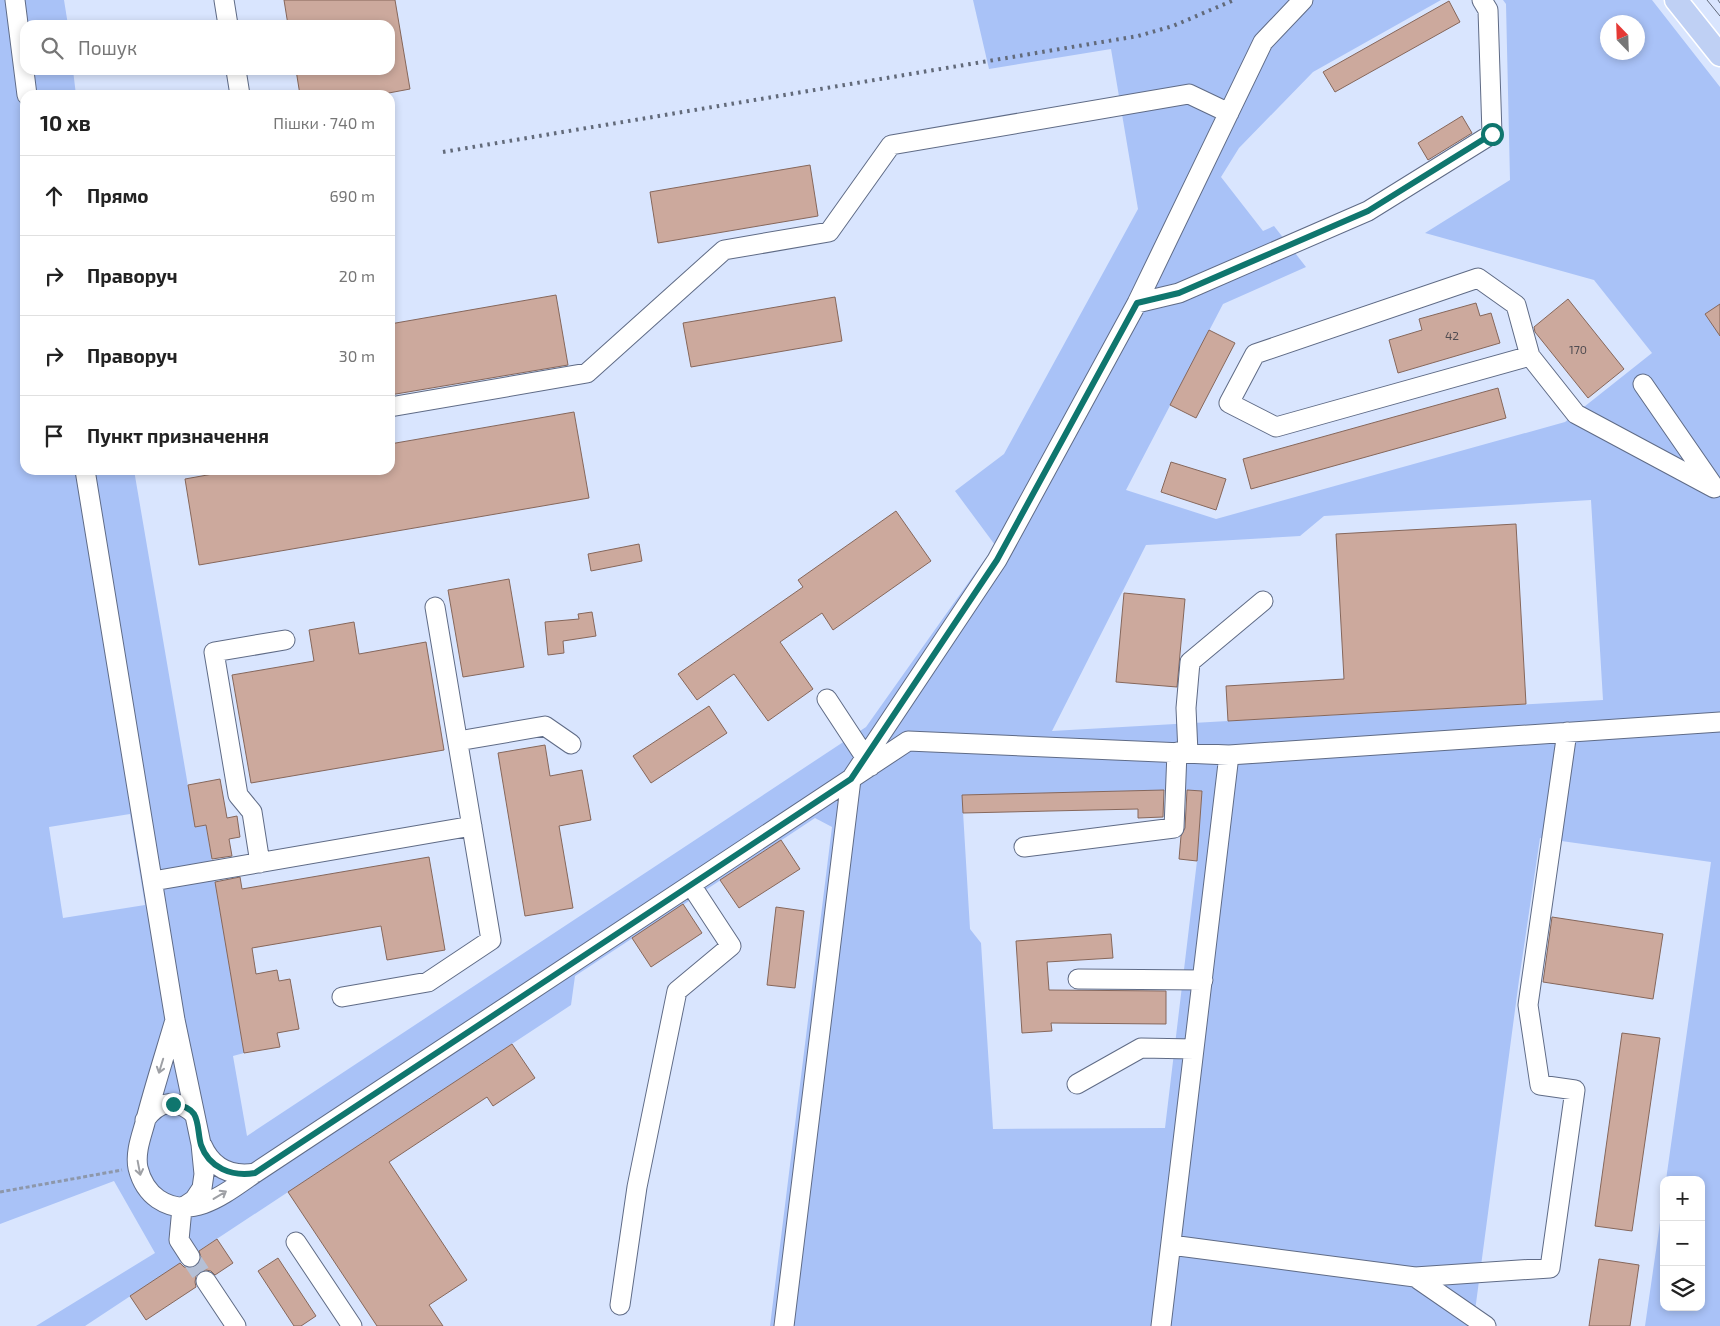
<!DOCTYPE html>
<html lang="uk">
<meta charset="utf-8">
<style>
:root{--surface:#fff;--page:#f2f2f2;--text:#222;--muted:#767676;--line:#e0e0e0}
body{margin:0;font-family:"Exo 2",sans-serif;background:var(--page);color:var(--text)}
.controls{position:absolute;right:15px;bottom:15px;display:grid;overflow:hidden;border-radius:10px;box-shadow:0 2px 8px #0003}
.controls button{width:45px;height:45px;display:grid;place-items:center;padding:0;border:0;border-bottom:1px solid var(--line);background:var(--surface);color:var(--text);font:25px sans-serif}
.compass{position:absolute;left:1600px;top:15px;width:45px;height:45px;border-radius:50%;background:var(--surface);box-shadow:0 2px 8px #0003;rotate:337deg}
.stop{position:absolute;width:15px;height:15px;margin:-11px;border:4px solid #0f766e;border-radius:50%;background:#fff}
.stop.end{background:#0f766e;border-color:#fff;box-shadow:0 1px 5px #0008}
.list{margin:0;padding:0;list-style:none}
h2{display:flex;justify-content:space-between;align-items:center;height:65px;margin:0;padding:0 20px;font-size:21px}
h2 small{font-size:16px;font-weight:400;color:var(--muted)}
.list li{display:grid;grid-template-columns:32px 1fr auto;gap:15px;align-items:center;box-sizing:border-box;height:80px;padding:0 20px;border-top:1px solid var(--line)}
.list b{display:block;font-size:19px;white-space:nowrap}
.list em{font-size:16px;font-style:normal;color:var(--muted)}
.icon{flex:none;width:28px;height:28px;fill:none;stroke:currentColor;stroke-width:2;stroke-linecap:round;stroke-linejoin:round}
.map{position:relative;flex:none;width:1720px;height:1326px;overflow:hidden}
.search{position:absolute;background:var(--surface);box-shadow:0 2px 8px #0003;left:20px;top:20px;width:375px;height:55px;display:flex;align-items:center;gap:12px;box-sizing:border-box;padding:0 18px;border-radius:15px;color:var(--muted);font-size:19px}
.panel{position:absolute;background:var(--surface);box-shadow:0 2px 8px #0003;left:20px;top:90px;width:375px;height:385px;border-radius:15px}
.map>svg:first-child{display:block}
.green{fill:#a9c2f7;fill-rule:evenodd}
.building{fill:#cca99d;stroke:#86675b}
.lines{fill:none;stroke-linecap:round;stroke-linejoin:round}
.minor-tunnel{stroke:#b5c0d6;stroke-width:19;stroke-dasharray:19 9;stroke-linecap:butt}
.minor-casing{stroke:#5f6b86;stroke-width:21}
.major-casing{stroke:#fff;stroke-width:25}
.path{stroke:#8d97aa;stroke-width:3;stroke-dasharray:4 2.5;stroke-linecap:butt}
.minor{stroke:#fff;stroke-width:19}
.major{stroke:#bfd0f4;stroke-width:22}
.tram{stroke:#626a7a;stroke-width:1}
.rail{stroke:#626a7a;stroke-width:4;stroke-dasharray:2.5 5;stroke-linecap:butt}
.oneway{stroke:#9ea0a5}
.route{stroke:#0f766e;stroke-width:6}
.labels{text-anchor:middle;dominant-baseline:central;stroke-width:4.5;stroke-linejoin:round;paint-order:stroke}
.number-label{font-size:12px;fill:#504c51}
</style>
<div class="map">
<svg width="1720" height="1326" viewBox="0 0 1720 1326">
<rect width="100%" height="100%" fill="#d9e5fe"/>
<!-- green -->
<path class="green" d="M0,0H64L68,25H25V70H73L76,95H25V470H134L195,827L206,825L244,1053L233,1056L247,1136L866,727L995,545L955,491L1004,454L1138,209L1111,49L989,69L973,0H1441L1313,72L1239,148L1221,177L1263,231L1274,226L1306,267L1223,304L1126,490L1216,519L1565,422L1652,353L1594,280L1425,233L1510,180L1506,4L1503,0H1652L1720,87V1326H1645L1664,1195V1307H1701V1180H1666L1711,862L1540,838L1519,980L1473,1326H770L832,827L815,818L575,976L571,1005L85,1326H36L155,1253L114,1181L0,1224ZM1608,22H1638V52H1608ZM1591,500L1603,700L1052,731L1146,545L1300,536L1324,516ZM1185,790L1202,791L1197,861L1165,1128L993,1129L981,943L970,929L962,795ZM130,814L145,905L63,918L49,827Z"/>
<!-- building -->
<path class="building" d="M284,0H395L410,89L378,95H300L296,70H390V25H288Z
M1449,1L1460,22L1335,92L1323,72Z
M1462,116L1472,133L1428,160L1418,143Z
M810,165L818,216L658,243L650,192Z
M556,295L568,365L390,395V324Z
M835,297L842,341L691,367L683,323Z
M1568,299L1624,369L1588,398L1535,332L1534,327Z
M1476,303L1480,316L1491,313L1500,343L1398,373L1389,340L1422,330L1419,319Z
M1720,304V336L1705,314Z
M1209,330L1235,343L1196,418L1170,405Z
M1498,388L1506,418L1251,489L1243,459Z
M574,412L589,498L199,565L185,479L235,470H390V444Z
M1171,462L1226,479L1216,510L1161,492Z
M896,511L931,561L833,630L822,613L780,642L813,689L768,721L734,674L697,700L678,674L803,587L798,580Z
M1516,524L1526,704L1228,721L1226,686L1344,679L1336,534Z
M639,544L642,561L591,571L588,554Z
M509,579L524,667L463,677L448,590Z
M1124,593L1185,599L1177,687L1116,682Z
M592,612L596,636L563,641L564,653L548,655L545,622L579,619L578,614Z
M354,622L359,654L426,642L444,750L251,783L232,675L314,661L309,630Z
M709,706L727,733L651,783L633,756Z
M545,745L550,776L582,770L591,820L559,826L573,908L525,916L498,753Z
M220,779L227,818L237,816L240,837L229,839L232,856L212,859L206,825L195,827L188,785Z
M1164,790L1163,817L1138,818V809L963,813L962,795Z
M1187,790L1202,791L1197,861L1179,859L1181,836L1185,828Z
M781,840L800,869L739,908L720,880Z
M429,857L445,950L387,960L381,926L252,948L256,974L277,970L279,981L290,979L299,1029L277,1033L280,1047L244,1053L215,882L240,877L242,889Z
M683,904L702,933L651,967L632,938Z
M776,907L804,911L795,988L767,985Z
M1552,917L1663,934L1653,999L1543,982Z
M1111,934L1113,958L1047,962L1049,990L1166,991V1024L1051,1023L1052,1031L1022,1033L1016,941Z
M1622,1033L1660,1038L1632,1231L1595,1226Z
M512,1044L535,1078L493,1106L487,1097L389,1162L467,1280L429,1305L443,1326H377L288,1192Z
M217,1239L233,1263L215,1275L211,1271L206,1270L200,1271L196,1276L195,1282L196,1287L146,1320L130,1296L180,1263L184,1267L190,1268L196,1266L200,1263L201,1257L199,1251Z
M278,1258L316,1316L301,1326H294L258,1271Z
M1599,1259L1639,1265L1630,1326H1589Z"/>
<g class="lines">
<!-- minor-tunnel -->
<path class="minor-tunnel" d="M190,1257L206,1281"/>
<!-- minor casing -->
<g class="minor-casing">
<path id="minor" d="M15,0L27,95
M224,0L228,25
M236,70L240,95
M1137,303L1179,293L1368,211L1492,134L1488,10L1482,0
M1530,356L1276,427L1229,403L1255,354L1478,278L1516,305L1530,356L1576,414L1714,488
M1643,384L1712,484
M390,407L587,373L724,250L829,232L891,145L1189,94L1229,113
M85,470L175,1020L201,1144L204,1174L202,1188L194,1200L182,1208L179,1240L190,1257
M827,699L871,766
M458,741L545,726L571,744
M1188,753L1186,708L1190,662L1263,601
M1024,847L1174,828L1177,752
M260,863L252,812L238,795L214,652L285,640
M153,881L472,826
M1078,979L1203,980
M342,997L428,982L491,940L435,607
M175,1020C165,1054 154,1088 145,1123C141,1137 135,1153 138,1168C141,1180 148,1192 158,1199C192,1222 227,1192 255,1173L908,741L1229,755L1720,722
M1077,1084L1141,1048L1194,1049
M145,1120C159,1100 178,1098 195,1115
M202,1145C212,1168 231,1177 255,1173
M296,1242L352,1326
M1171,1245L1415,1277L1550,1268L1575,1090L1540,1085L1528,1005L1567,732
M1415,1277L1486,1326
M206,1281L236,1326
M620,1305L637,1187L677,991L731,946L691,885
M784,1326L851,779L997,560L1137,303L1263,42L1303,0
M1161,1326L1229,755"/>
</g>
<!-- major casing -->
<g class="major-casing">
<path id="major" d="M1676,0L1720,55"/>
</g>
<!-- path -->
<path class="path" d="M0,1192L122,1170"/>
<!-- minor -->
<use href="#minor" class="minor"/>
<!-- major -->
<use href="#major" class="major"/>
<!-- tram -->
<path class="tram" d="M1707,0L1720,16
M1718,0L1720,3"/>
<!-- rail -->
<path class="rail" d="M443,152L1138,36L1173,26L1234,0"/>
</g>
<!-- one-way arrows -->
<defs><path id="oneway-shaft" d="M-6 0H5M1.5-3L5.5 0L1.5 3" fill="none" stroke-width="1.6" stroke-linecap="round" stroke-linejoin="round" transform="scale(1.25)"/></defs>
<g class="oneway">
<use href="#oneway-shaft" transform="translate(161 1066) rotate(107)"/>
<use href="#oneway-shaft" transform="translate(139 1168) rotate(79)"/>
<use href="#oneway-shaft" transform="translate(220 1195) rotate(-31)"/>
</g>
<g class="lines">
<!-- route -->
<path class="route" d="M173,1104C181,1105 189,1107 194,1114C199,1122 198,1135 201,1145C209,1168 232,1177 255,1173L851,779L997,560L1137,303L1179,293L1368,211L1492,134"/>
</g>
<g class="labels">
<!-- number labels -->
<g class="number-label">
<text x="1452" y="335">42</text>
<text x="1578" y="349">170</text>
</g>
</g>
</svg>
<div class="controls">
<button>+</button>
<button>−</button>
<button><svg class="icon" aria-label="layers" viewBox="0 0 24 24"><path d="M12 4l9 5-9 5-9-5zM3 14l9 5 9-5"/></svg></button>
</div>
<svg class="compass" viewBox="-18 -18 36 36"><path d="M0-13l5 13h-10z" fill="#e53935"/><path d="M0 13l5-13h-10z" fill="#767676"/></svg>
<div class="stop" style="left:1492px;top:134px"></div>
<div class="stop end" style="left:173px;top:1104px"></div>
<div class="search"><svg class="icon" aria-label="search" viewBox="0 0 24 24"><circle cx="10" cy="10" r="6"/><path d="M15 15l6 6"/></svg>Пошук</div>
<section class="panel">
<h2>10 хв<small>Пішки · 740 m</small></h2>
<ul class="list">
<li><svg class="icon" aria-label="ahead" viewBox="0 0 24 24"><path d="M12 20V5M6 11l6-6 6 6"/></svg><div><b>Прямо</b></div><em>690 m</em></li>
<li><svg class="icon" aria-label="right" viewBox="0 0 24 24"><path d="M7 20v-9h11M14 6l5 5-5 5"/></svg><div><b>Праворуч</b></div><em>20 m</em></li>
<li><svg class="icon" aria-label="right" viewBox="0 0 24 24"><path d="M7 20v-9h11M14 6l5 5-5 5"/></svg><div><b>Праворуч</b></div><em>30 m</em></li>
<li><svg class="icon" aria-label="arrive" viewBox="0 0 24 24"><path d="M6 21V4h12l-3 4 3 4H6"/></svg><div><b>Пункт призначення</b></div></li>
</ul>
</section>
</div>
